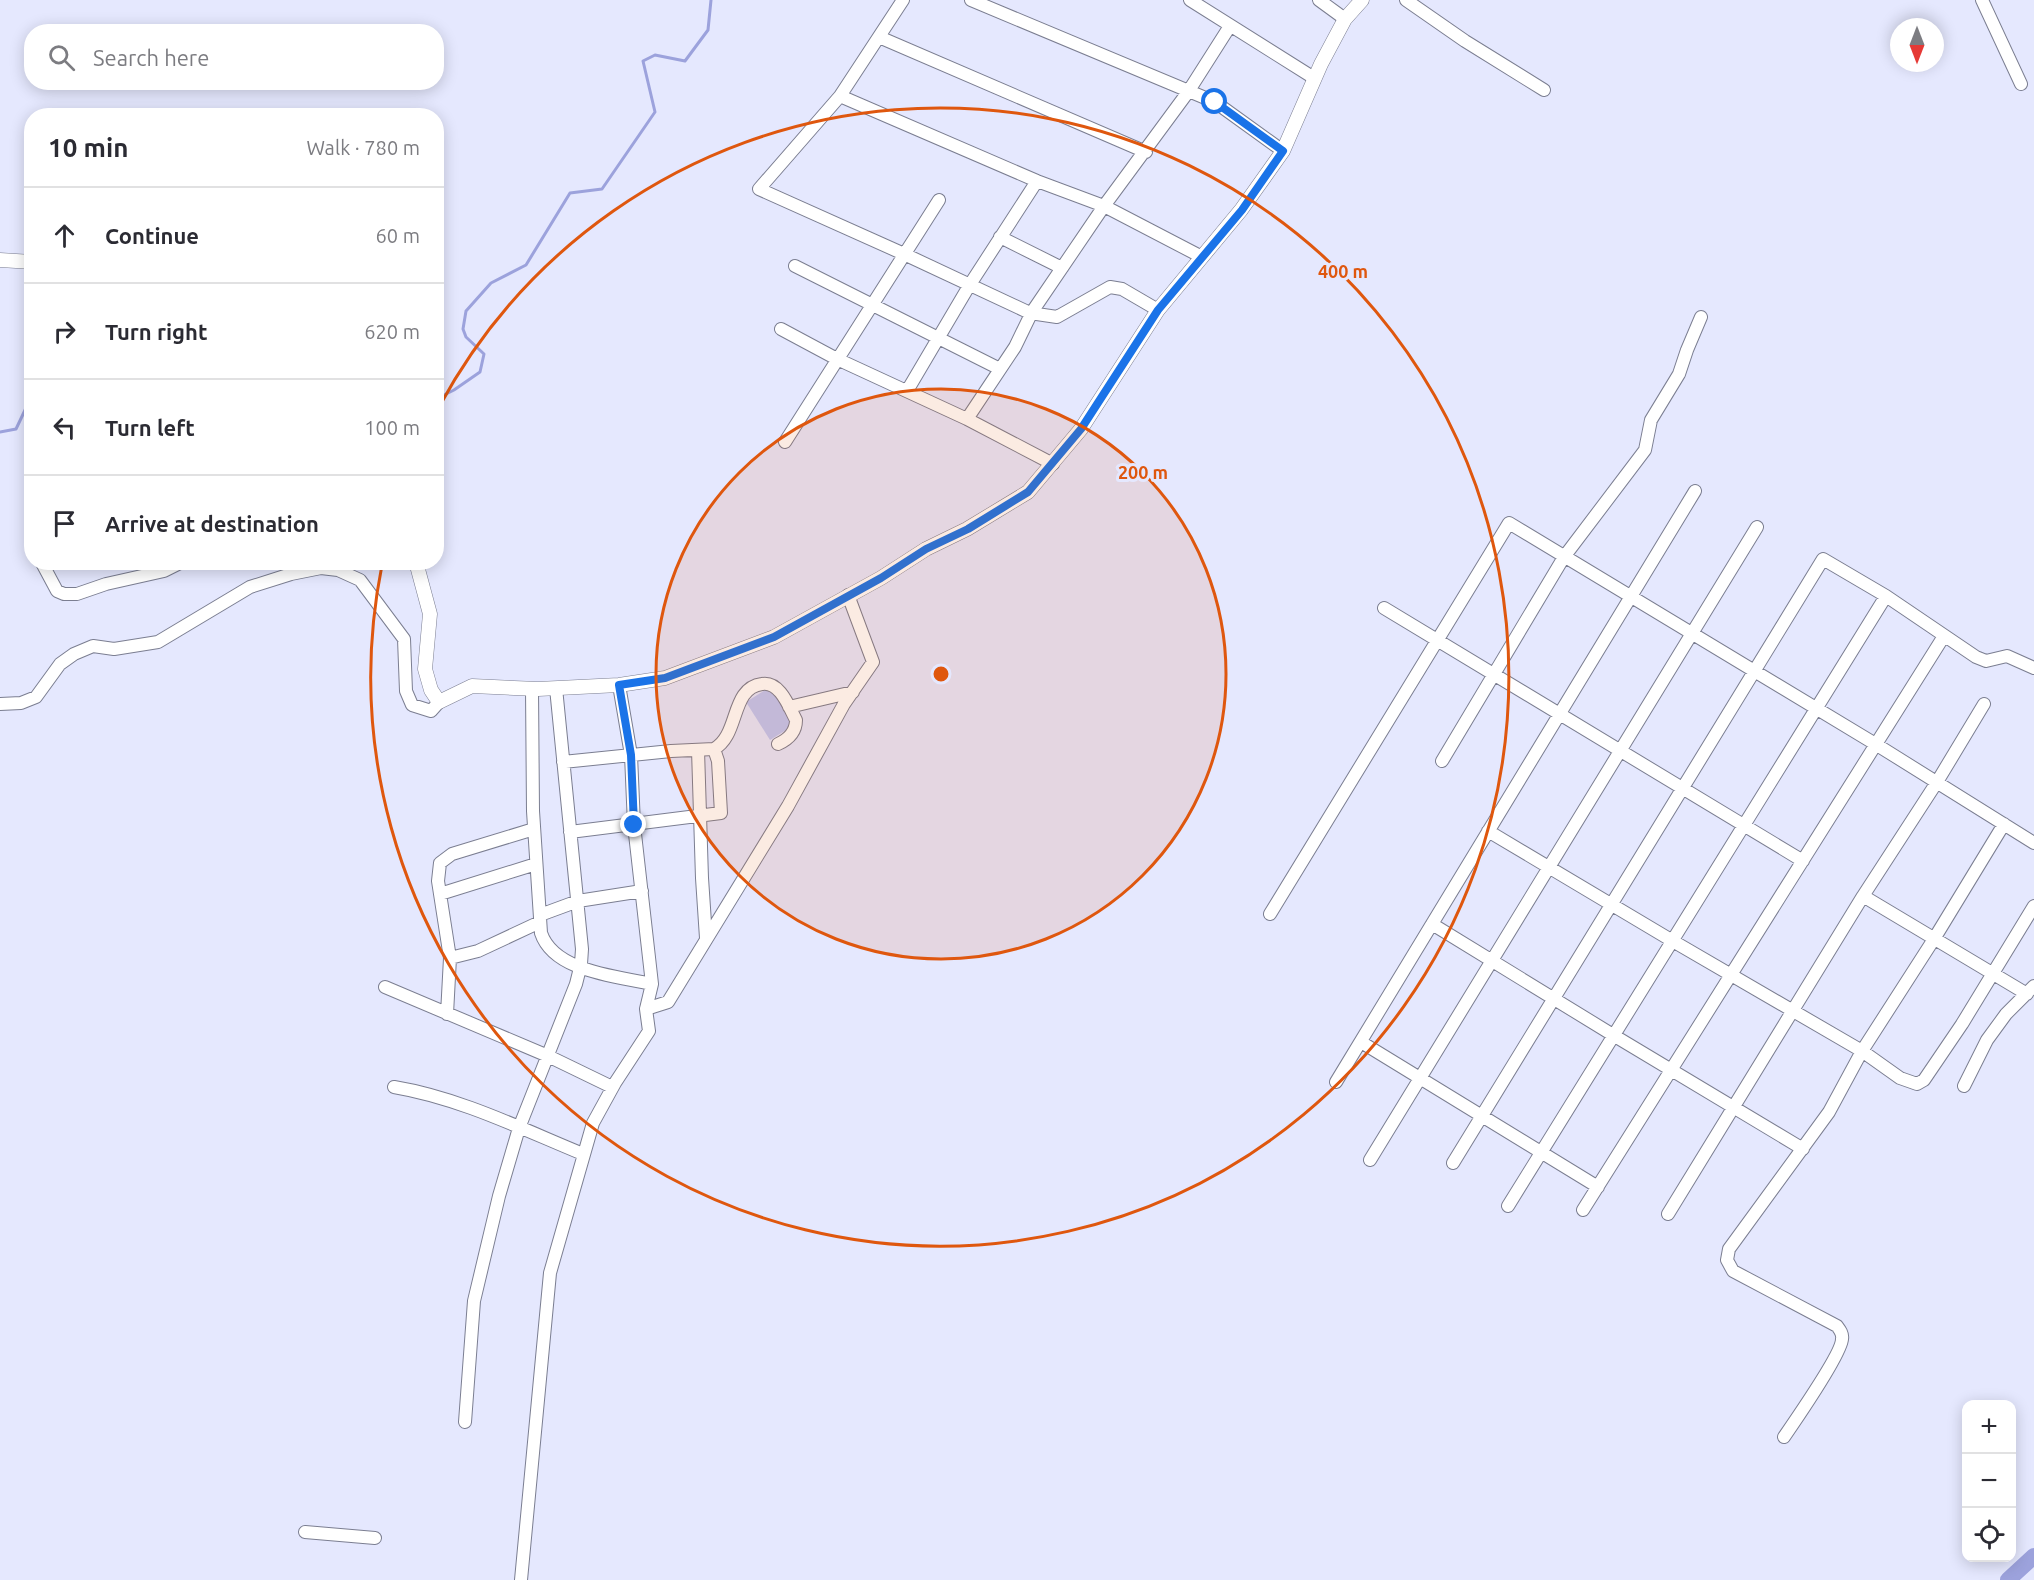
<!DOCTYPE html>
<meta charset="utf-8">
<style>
:root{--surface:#fff;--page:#f7f7f7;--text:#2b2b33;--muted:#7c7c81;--line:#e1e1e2}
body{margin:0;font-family:Ubuntu,sans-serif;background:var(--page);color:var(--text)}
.controls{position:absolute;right:18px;bottom:18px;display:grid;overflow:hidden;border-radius:12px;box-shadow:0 3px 15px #0003}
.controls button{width:54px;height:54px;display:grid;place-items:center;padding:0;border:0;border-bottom:2px solid var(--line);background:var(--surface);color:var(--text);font:30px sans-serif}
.compass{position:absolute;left:1890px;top:18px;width:54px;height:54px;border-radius:50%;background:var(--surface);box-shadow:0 3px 15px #0003;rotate:180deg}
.stop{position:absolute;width:18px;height:18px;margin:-14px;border:4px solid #1a73e8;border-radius:50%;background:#fff}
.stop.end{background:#1a73e8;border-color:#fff;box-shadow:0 2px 6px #0008}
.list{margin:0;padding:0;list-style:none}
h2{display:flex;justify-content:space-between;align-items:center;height:78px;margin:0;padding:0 24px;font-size:26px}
h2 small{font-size:20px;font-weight:400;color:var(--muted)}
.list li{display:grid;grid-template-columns:39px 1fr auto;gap:18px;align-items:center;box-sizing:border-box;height:96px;padding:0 24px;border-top:2px solid var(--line)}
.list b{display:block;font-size:22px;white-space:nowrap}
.list em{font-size:20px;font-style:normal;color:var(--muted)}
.icon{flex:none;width:33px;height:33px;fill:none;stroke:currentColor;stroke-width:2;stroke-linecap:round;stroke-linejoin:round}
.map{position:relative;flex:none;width:2034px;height:1580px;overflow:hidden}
.search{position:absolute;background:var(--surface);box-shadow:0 3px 15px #0003;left:24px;top:24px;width:420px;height:66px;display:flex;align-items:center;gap:15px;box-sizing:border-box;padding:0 21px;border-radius:24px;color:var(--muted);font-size:22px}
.panel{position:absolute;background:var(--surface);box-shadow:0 3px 15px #0003;left:24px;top:108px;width:420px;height:462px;border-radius:24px}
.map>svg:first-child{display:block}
.grass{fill:#c0c6f4}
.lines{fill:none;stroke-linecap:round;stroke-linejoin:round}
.stream{stroke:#9ca2dc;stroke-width:3}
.river{stroke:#9ca2dc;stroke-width:16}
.minor-casing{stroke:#7b7e91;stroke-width:14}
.tertiary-casing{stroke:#7b7e91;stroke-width:15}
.minor{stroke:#fff;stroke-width:12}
.tertiary{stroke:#fff;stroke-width:14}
.route{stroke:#1a73e8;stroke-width:8}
.ring{fill:none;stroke:#df570e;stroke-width:3}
.centre{fill:#df570e;stroke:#e5e8fe;stroke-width:3}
.ring-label{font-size:18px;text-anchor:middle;font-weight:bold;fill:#df570e;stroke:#e5e8fe;stroke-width:6;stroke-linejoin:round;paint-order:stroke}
</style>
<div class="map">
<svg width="2034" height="1580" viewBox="0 0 2034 1580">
<rect width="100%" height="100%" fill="#e5e8fe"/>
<!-- grass -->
<path class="grass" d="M770,687L794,725L770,740L746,702Z"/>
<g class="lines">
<!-- stream -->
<path class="stream" d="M436,399L454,390L480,372L484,354L466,337L463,329L466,311L491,283L526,265L570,193L602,189L655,112L643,61L655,55L685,61L708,30L711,0
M0,432L16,429L26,408L32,410"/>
<!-- river -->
<path class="river" d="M2008,1580L2034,1556"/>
<!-- minor casing -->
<g class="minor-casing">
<path id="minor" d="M903,0L840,96L759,189L904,254L1030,313L1057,317L1110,287L1122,289L1158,310
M971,0L1215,102L1283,151
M1190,0L1314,78
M1319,0L1345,19
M1406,0L1465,41L1544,90
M1982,0L2021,84
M879,37L1146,152
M840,96L1037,181L1104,206L1202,257
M1000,237L1062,268
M795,266L1000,369
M781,329L837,359L967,419L1053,464
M907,391L969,286L1037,181
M967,419L1015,347L1032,312L1104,206L1188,92L1230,26
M785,442L939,200
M42,563L57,591L64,594H77L106,584L164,571L182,562
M1384,608L1803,861
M619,685L631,755L634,825L652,984L646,1009
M532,689L533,811L541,933C554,972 617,976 652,984
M0,704L21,703L36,697L60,664L74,654L93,646L114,649L158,642L250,587L291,574L321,568L338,570L360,580L404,639L406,691L412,705L431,711L439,702
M789,707L853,692
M714,749C740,735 730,688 762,684C780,681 789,707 796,720C796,732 789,739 778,744
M698,750L702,878L706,938
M1442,761L1564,557L1645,450L1651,420L1679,374L1687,350L1701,317
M563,762L671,751L714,749L718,761L721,813L570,832
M1488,831L1671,940L1862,1051L1934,939L2004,824
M440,894L536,864
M1863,896L2027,994
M1270,914L1509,523L1877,745L2034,843
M540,915L578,901L642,891
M1432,924L1613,1035L1803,1149
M450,958L478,951L540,922
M385,987L548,1056L612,1087
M447,1014L450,958L438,881L440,863L452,854L534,829
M1361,1042L1598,1187
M1336,1082L1695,491
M1964,1086L1987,1040L2006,1014L2034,986
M394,1087C460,1098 522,1129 583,1154
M1370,1160L1757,527
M1453,1163L1823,559L1886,596L1976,657L1986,661L2007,656L2034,668
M1508,1206L1886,596
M1583,1210L1944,636
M1668,1214L1863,896L1937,782L1984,704
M465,1422L474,1301L499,1196L519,1128L576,984L581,964L582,949L556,688
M1784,1437C1795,1421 1842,1353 1842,1339C1843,1334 1840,1330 1837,1326L1733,1271L1727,1260L1729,1249L1829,1112L1862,1051L1900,1078L1917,1084L1924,1080L1962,1024L2034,906
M305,1532L375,1538
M521,1580L550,1273L593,1123L615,1083L649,1031L646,1009L668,1002L788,806L844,704L873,662L848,595"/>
</g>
<!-- tertiary casing -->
<g class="tertiary-casing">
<path id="tertiary" d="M0,260L32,262
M416,562L430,614L425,669L431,690L439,702L472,686L538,689L619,685L665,678L774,637L881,578L926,549L967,529L1028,492L1081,429L1158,310L1241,210L1283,151L1321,64L1345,19L1362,0"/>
</g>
<!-- minor -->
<use href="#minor" class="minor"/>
<!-- tertiary -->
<use href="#tertiary" class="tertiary"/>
</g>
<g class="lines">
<!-- route -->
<path class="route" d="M634,825L631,755L619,685L665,678L774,637L881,578L926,549L968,529L1028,492L1081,429L1158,310L1242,210L1283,151L1215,102"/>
</g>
<!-- distance rings -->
<circle cx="941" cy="674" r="285" fill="#df570e" fill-opacity=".12"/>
<g class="ring">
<circle cx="941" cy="674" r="285"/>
<path d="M439 407A569 569 0 1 1 382 565"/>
</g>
<circle cx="941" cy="674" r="9" class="centre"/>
<g class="ring-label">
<text x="1343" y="278">400 m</text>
<text x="1143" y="479">200 m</text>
</g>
</svg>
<div class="controls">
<button>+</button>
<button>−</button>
<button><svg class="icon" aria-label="locate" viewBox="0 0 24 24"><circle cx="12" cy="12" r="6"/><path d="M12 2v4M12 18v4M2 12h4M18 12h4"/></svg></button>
</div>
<svg class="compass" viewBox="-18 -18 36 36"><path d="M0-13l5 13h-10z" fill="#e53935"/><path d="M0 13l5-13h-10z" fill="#7c7c81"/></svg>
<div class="stop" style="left:1215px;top:102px"></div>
<div class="stop end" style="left:634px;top:825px"></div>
<div class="search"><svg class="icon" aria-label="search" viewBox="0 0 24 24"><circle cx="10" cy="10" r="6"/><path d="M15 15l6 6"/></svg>Search here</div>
<section class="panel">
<h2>10 min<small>Walk · 780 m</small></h2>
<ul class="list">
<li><svg class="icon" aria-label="ahead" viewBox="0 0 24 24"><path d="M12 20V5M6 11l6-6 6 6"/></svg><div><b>Continue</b></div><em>60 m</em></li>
<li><svg class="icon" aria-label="right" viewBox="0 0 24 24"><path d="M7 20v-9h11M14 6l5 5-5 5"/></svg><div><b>Turn right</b></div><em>620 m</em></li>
<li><svg class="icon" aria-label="left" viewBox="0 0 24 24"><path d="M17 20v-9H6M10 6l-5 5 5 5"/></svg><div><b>Turn left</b></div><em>100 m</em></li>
<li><svg class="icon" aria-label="arrive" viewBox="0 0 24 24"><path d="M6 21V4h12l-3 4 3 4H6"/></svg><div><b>Arrive at destination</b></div></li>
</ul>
</section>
</div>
